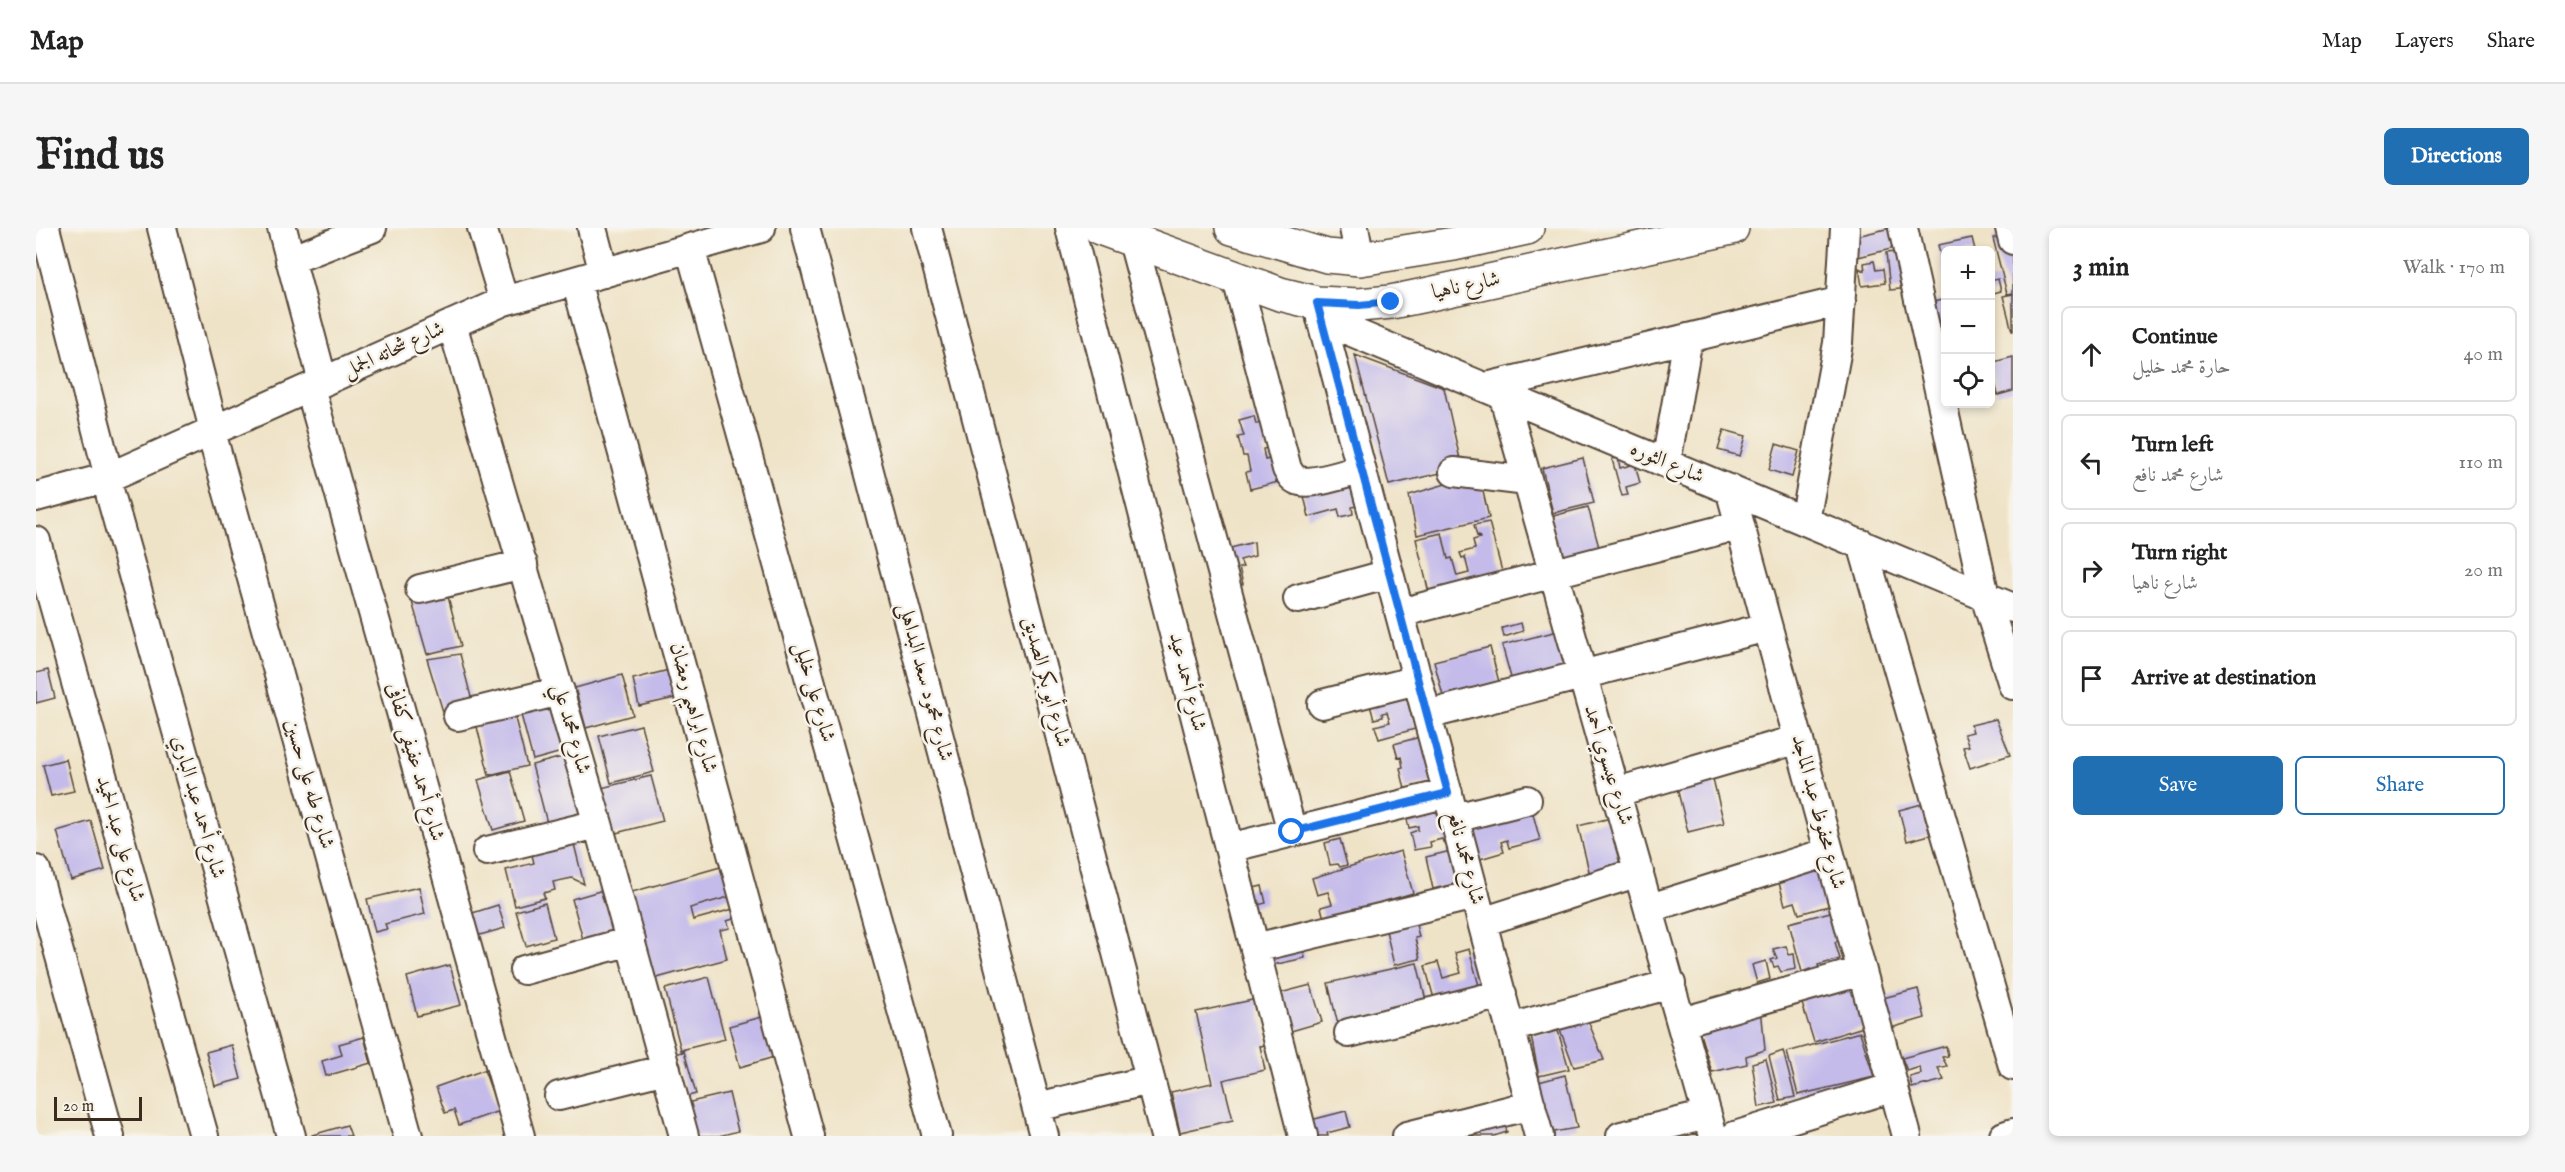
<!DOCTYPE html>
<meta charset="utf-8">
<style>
:root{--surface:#fff;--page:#f6f6f6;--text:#222;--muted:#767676;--line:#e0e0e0;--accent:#1f6fb2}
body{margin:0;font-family:"IM FELL English",Amiri,serif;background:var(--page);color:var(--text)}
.controls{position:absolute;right:18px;top:18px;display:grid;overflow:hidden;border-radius:9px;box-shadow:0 3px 9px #0003}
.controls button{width:54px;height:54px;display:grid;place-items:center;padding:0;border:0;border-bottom:2px solid var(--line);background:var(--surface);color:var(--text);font:30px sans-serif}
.scale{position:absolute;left:18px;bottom:15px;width:88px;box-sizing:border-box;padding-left:6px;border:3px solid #3b2a1e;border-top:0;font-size:16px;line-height:21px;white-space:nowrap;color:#3b2a1e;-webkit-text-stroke:4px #f7f3e8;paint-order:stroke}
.stop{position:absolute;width:18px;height:18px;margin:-14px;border:4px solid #1a73e8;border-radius:50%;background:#fff}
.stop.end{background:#1a73e8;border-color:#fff;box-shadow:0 2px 6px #0008}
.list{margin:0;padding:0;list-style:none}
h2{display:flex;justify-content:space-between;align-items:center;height:78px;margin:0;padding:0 24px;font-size:26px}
h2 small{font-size:20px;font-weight:400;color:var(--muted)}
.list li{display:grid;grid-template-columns:39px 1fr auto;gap:18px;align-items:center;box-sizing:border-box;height:96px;margin:0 12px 12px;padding:0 12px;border:2px solid var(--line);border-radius:9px}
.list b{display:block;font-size:22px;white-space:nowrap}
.list p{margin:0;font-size:20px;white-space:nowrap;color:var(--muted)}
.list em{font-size:20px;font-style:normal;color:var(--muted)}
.actions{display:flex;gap:12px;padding:18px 24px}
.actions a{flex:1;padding:14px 0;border:2px solid var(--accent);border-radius:9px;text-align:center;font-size:21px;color:var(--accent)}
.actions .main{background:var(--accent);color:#fff}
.icon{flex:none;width:33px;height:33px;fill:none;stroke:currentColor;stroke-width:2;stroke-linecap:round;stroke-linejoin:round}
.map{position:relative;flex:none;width:1977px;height:908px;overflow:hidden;border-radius:9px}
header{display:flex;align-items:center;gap:36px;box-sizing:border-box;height:84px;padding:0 30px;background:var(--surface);border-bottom:2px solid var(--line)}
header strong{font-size:28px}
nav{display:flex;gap:33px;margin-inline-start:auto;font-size:21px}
.intro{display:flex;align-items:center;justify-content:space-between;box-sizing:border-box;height:144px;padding:0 36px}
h1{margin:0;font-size:42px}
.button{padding:15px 27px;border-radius:9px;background:var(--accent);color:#fff;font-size:21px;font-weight:700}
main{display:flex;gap:36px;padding:0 36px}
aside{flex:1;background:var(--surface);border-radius:9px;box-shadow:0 3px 9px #0003}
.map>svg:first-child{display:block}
.building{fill:#c4bbea}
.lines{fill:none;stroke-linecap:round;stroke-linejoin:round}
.street-casing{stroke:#564637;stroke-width:32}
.secondary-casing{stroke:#564637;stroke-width:36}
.street{stroke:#fff;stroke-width:28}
.secondary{stroke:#fff;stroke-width:33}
.route{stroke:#1a73e8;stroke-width:8}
.labels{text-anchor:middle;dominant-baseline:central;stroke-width:5;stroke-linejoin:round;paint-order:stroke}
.street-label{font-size:21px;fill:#3b2a1e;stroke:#f7f3e8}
</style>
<header>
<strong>Map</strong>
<nav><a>Map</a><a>Layers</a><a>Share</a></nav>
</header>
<div class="intro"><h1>Find us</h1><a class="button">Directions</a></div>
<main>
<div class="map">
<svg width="1977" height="908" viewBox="0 0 1977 908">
<rect width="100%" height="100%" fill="#f7f3e8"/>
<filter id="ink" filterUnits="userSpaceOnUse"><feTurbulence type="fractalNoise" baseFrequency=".0167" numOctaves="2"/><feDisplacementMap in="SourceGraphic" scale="12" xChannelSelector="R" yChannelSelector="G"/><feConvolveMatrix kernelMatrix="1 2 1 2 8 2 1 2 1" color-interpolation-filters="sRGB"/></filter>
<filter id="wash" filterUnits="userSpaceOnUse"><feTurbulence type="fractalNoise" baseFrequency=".008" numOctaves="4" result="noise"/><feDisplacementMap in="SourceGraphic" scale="24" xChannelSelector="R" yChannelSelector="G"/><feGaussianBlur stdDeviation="1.35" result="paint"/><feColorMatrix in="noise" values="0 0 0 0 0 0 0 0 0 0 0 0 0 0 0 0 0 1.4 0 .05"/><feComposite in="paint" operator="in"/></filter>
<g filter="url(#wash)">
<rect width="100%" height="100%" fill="#efe3c7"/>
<g id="blocks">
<!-- building -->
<path class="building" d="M1854,0L1859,20L1822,29L1817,9Z
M1977,5V65L1971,66L1957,10Z
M1936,10L1939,22H1910L1909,47L1902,17Z
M1870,23L1874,60L1854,62L1850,25Z
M1838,33L1840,42L1847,41L1849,55L1826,58L1823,40L1829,43L1828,35Z
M1962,51L1965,63L1954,66V53Z
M1977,66V103H1976L1967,68Z
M1910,71V99L1895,102L1889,76Z
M1319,127L1408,160L1426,240L1353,257Z
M1977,129V163L1962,167L1954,135Z
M1218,188L1220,196L1234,193L1241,218L1227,221L1229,232L1241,229L1247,253L1214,261L1210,244L1214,243L1211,228H1207L1202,209L1208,208L1203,192Z
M1688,202L1710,208L1704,228L1682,222Z
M1740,216L1763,223L1756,249L1733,242Z
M1547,230L1558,275L1517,285L1506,240Z
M1582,230L1584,240L1599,236L1604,255L1590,259L1592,267L1586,268L1576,231Z
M1443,246L1453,290L1381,307L1373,267Z
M1318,252L1325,277L1316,279L1317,286L1304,289L1302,281L1273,289L1267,264Z
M1552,279L1564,323L1525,333L1513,289Z
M1453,294L1468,351L1394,369L1380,311L1406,305L1412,331L1416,330L1421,348L1433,345L1429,329L1426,330L1424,325L1439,321L1437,312L1444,310L1443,307L1441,308L1438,297Z
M1218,314L1219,328L1204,332L1207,339L1203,340L1207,356L1193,359L1183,323Z
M410,361L425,418L391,426L375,370Z
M1485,395L1487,403L1468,409L1466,400Z
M1530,401L1540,441L1477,457L1466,417Z
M1454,419L1465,462L1409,476L1398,433Z
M424,426L436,473L408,487L391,431Z
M641,440L648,468L603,478L597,451Z
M12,442L19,470L0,475V445Z
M586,447L597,487L550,500L539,460Z
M1369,464L1379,501L1343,511L1339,498L1354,494L1351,484L1346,485L1347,489L1338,491L1333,474Z
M520,474L533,522L497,532L484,483Z
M477,482L491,538L453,547L439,491Z
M1960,491L1974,527L1934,540L1927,519L1933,518L1928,506L1937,504L1935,497Z
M605,497L618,544L575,555L563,508Z
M1384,509L1405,552L1369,561L1364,540L1367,539L1365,529L1362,530L1358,516Z
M534,527L550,585L511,595L496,537Z
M30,531L38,563L15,568L7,537Z
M474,543L488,593L457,602L442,552Z
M1676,547L1688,595L1652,604L1640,556Z
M615,548L627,593L576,606L565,560Z
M1410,568L1422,612L1407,614L1406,611L1394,614L1395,619L1378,622L1374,605L1382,602V598L1373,600L1368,579Z
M1494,575L1504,612L1473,620L1471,612L1465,614L1468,624L1434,634L1423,594Z
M1886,576L1894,607L1871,613L1863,582Z
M1579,589L1591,639L1554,647L1542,598Z
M55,593L69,642L35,652L21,603Z
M536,608L548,656L536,650L517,654L519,662L507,665L509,670L479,678L470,642L498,635L494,619Z
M1304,611L1311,637L1304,639L1302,636L1294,637L1289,615Z
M1419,622L1426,654L1397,661L1390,629Z
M1365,623L1377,665L1288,691L1285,679L1296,676L1292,664L1281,667L1276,650Z
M695,636L703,666L654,680L657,692L701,680L703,689L691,693L694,700L684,702L691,731L617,751L596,664Z
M1785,639L1796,677L1763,686L1759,674L1749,677L1742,651Z
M1226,658L1230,675L1213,679L1209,662Z
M383,659L389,686L349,696L351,701L339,704L331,671Z
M574,660L587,708L549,719L536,671Z
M509,675L518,710L490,718L480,683Z
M462,677L469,700L433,710L427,688Z
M1798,683L1806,712L1799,714L1804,731L1782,737L1785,749L1776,751L1774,741L1766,744L1753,695Z
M1378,688L1383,709L1379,710L1384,731L1358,737L1348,694Z
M1266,713L1269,730L1232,738L1229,720Z
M1750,718L1753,727L1758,726L1760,741L1745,744L1742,738L1738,739L1735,732L1741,730L1737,721Z
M1433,721L1445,765L1400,778L1389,738L1402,734L1407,750L1425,745L1419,725Z
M1730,733L1734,751L1721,755L1716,737Z
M1381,735L1391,777L1302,797L1292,755Z
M414,737L425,777L381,788L371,749Z
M673,749L689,811L645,822L629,761Z
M1820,751L1834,797L1778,814L1764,769Z
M1275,757L1286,794L1245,806L1244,765Z
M1882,761L1889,790L1848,802L1839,772Z
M1221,771L1231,817L1224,818L1229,842L1187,852L1197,892L1144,904L1135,864L1176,855L1160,784Z
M1725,779L1729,822L1710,828L1711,836L1676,844L1663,803L1697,795L1695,786Z
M733,787L745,827L704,839L693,798Z
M1550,788L1568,832L1538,839L1522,796Z
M1522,803L1533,841L1503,848L1495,808Z
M1824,804L1838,849L1762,867L1751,824Z
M328,809L335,835L290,848L286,833L306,827L303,816Z
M196,817L205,851L179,858L170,824Z
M1910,818L1912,828L1906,829L1911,838L1902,840L1908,852L1876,860L1874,849L1885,846L1884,839L1871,843L1866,830Z
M648,823L660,866L652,868L640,826Z
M1747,823L1759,869L1744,872L1733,828Z
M1730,831L1741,875L1723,879L1716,835Z
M448,842L463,883L423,897L418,882L409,885L400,859Z
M1529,847L1541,900L1512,905L1499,855Z
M693,865L702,903L683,908H654L646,876Z
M1310,883L1314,899L1291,905L1292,908H1271L1267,894Z
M1466,887L1471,904L1458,908H1425Z
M311,897L315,908H276V907Z"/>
</g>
</g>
<g filter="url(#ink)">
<use href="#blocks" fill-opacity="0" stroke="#564637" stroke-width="1.5"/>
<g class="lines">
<!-- street casing -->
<g class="street-casing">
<path id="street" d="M9,0L73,249
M126,0L178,202
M246,0L287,154
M446,0L468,73
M556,0L568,45
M769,0L1008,908
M891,0L1129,908
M1034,0L1267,908
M1318,0L1324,31
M1867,0L1949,368L1977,457
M1974,0L1977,12
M1097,13L1256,604
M654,20L901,908
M254,32L336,0
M1201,51L1251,241C1254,246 1257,252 1264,253C1278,257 1310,245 1325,242
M540,53L773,908
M1281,75L1503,908
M1285,91L1977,380
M416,96L562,596L648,908
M1450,159L1805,73
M274,160L484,908
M1467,166L1677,908
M175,204L372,908
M1630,235L1652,110
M1418,244L1491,253
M70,251L255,908
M1694,261L1871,908
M0,269L73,249L468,73L725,0
M1769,293L1802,115L1809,0
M0,313L168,908
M1826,316L1977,838
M384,361L487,336
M1262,371L1353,346
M1364,385L1704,297
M1286,476L1381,452
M1391,487L1731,399
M422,488L524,463
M1581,564L1763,511
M1419,590L1491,572
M1193,620L1412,565
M451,623L562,596
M0,642L74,908
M1614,680L1793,624
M1446,694L1603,644
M1219,720L1439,667
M488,742L595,713
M1646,794L1826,743
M1474,800L1635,756
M1313,805L1466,766
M523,868L630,841
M1001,879L1114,852
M1371,908L1495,877
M1585,908L1671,887
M1699,908L1858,859
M1968,908L1977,905"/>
</g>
<!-- secondary casing -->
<g class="secondary-casing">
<path id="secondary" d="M1064,0L1244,66L1281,75L1323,77L1355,74L1389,67L1696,0
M1196,0L1291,28L1324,31L1418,16L1491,0"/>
</g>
<!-- street -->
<use href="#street" class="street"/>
<!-- secondary -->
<use href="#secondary" class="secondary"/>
</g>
</g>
<g class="lines" filter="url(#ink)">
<!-- route -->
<path class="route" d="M1256,604L1412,565L1281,75L1323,77L1355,74"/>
</g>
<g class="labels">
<!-- street labels -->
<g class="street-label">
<text transform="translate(1430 58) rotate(-12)">شارع ناهيا</text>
<text transform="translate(358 122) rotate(-24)">شارع شحاته الجمل</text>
<text transform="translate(1631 235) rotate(23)">شارع الثوره</text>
<text transform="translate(889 454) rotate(75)">شارع محمود سعد البداهلى</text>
<text transform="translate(1010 454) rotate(75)">شارع أبو بكر الصديق</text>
<text transform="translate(1151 454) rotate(76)">شارع أحمد عيد</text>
<text transform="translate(778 464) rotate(74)">شارع على خليل</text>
<text transform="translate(657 480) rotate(75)">شارع ابراهيم رمضان</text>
<text transform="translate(535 501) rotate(74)">شارع محمد علي</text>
<text transform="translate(379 534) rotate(74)">شارع أحمد عفيفى كفافى</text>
<text transform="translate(1572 537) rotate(73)">شارع عيسوي أحمد</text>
<text transform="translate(273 556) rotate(74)">شارع طه على حسين</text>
<text transform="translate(162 579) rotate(74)">شارع أحمد عبد الباري</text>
<text transform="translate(1782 584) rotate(75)">شارع محفوظ عبد الماجد</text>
<text transform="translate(84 611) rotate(74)">شارع على عبد الحميد</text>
<text transform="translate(1429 630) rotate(75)">شارع محمد نافع</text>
</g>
</g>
</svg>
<div class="controls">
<button>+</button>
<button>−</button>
<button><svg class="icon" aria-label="locate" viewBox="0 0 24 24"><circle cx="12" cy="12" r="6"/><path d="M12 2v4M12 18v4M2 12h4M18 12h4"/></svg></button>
</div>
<div class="scale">20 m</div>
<div class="stop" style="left:1256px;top:604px"></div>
<div class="stop end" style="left:1355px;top:74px"></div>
</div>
<aside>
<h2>3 min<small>Walk · 170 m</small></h2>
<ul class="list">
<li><svg class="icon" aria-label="ahead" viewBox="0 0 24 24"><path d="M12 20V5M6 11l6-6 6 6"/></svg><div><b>Continue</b><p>حارة محمد خليل</p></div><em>40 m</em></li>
<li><svg class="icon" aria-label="left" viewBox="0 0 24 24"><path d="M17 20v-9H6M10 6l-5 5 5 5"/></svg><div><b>Turn left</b><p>شارع محمد نافع</p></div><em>110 m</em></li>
<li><svg class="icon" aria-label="right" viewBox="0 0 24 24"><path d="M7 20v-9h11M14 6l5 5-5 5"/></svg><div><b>Turn right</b><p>شارع ناهيا</p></div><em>20 m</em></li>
<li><svg class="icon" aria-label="arrive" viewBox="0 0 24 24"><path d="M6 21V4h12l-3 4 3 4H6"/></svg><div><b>Arrive at destination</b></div></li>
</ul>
<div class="actions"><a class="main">Save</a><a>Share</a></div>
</aside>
</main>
